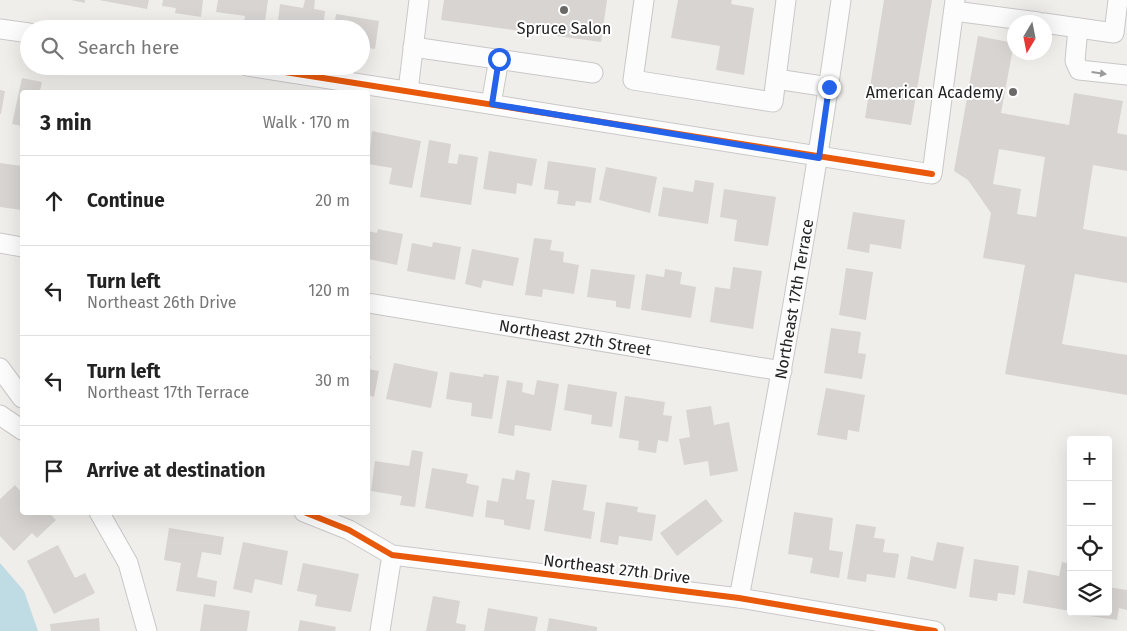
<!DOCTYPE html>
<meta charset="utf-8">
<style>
:root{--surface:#fff;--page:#f2f2f2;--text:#222;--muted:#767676;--line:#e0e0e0}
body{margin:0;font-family:"Fira Sans",sans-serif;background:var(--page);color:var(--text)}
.controls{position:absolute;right:15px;bottom:15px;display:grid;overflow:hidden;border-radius:5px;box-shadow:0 5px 20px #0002}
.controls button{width:45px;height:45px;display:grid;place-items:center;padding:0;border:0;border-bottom:1px solid var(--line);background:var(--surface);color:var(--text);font:25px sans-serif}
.compass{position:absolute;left:1007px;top:15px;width:45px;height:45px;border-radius:50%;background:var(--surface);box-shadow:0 5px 20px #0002;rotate:190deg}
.stop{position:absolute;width:15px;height:15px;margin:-11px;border:4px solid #2563eb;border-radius:50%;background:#fff}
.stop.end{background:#2563eb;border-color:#fff;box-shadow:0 1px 5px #0008}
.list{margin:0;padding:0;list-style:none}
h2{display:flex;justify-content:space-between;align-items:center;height:65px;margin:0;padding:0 20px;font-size:21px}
h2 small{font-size:16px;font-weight:400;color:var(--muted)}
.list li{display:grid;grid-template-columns:32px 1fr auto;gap:15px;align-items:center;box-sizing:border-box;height:90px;padding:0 20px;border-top:1px solid var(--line)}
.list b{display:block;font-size:19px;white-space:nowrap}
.list p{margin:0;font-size:16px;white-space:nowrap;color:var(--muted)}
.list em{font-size:16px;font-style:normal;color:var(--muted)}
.icon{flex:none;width:28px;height:28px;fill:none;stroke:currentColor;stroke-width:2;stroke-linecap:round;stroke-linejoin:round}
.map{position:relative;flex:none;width:1127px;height:631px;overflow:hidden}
.search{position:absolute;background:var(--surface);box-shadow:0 5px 20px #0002;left:20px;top:20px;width:350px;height:55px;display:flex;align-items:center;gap:12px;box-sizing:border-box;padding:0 18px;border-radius:28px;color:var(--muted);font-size:19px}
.panel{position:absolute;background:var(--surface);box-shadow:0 5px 20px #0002;left:20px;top:90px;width:350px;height:425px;border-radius:5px}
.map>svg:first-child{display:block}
.water{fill:#bfdbe3}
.building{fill:#d7d4d2;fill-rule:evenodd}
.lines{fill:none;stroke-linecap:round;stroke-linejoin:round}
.minor-casing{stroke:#c9c8c7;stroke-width:21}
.minor{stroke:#fdfcfc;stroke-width:19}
.cycleway-casing{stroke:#fff;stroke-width:9}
.cycleway{stroke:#e8590c;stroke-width:6}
.oneway{fill:#9a9a9a}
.route{stroke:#2563eb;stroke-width:6}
.poi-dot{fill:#6a6968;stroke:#fff;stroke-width:2}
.labels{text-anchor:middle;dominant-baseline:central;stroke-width:4;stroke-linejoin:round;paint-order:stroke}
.poi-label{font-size:16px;fill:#222;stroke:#fff}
.street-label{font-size:16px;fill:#222;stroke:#fff}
</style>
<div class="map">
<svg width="1127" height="631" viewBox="0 0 1127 631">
<rect width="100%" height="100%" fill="#f0eeeb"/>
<!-- water -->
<path class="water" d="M0,563L24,591L38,631H0Z"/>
<!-- building -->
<path class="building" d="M71,0H85V3Z
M99,0H149L147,9Z
M163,0H203L201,17L175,13L176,8L162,6Z
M218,0H268L264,29L243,28L245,16L216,12Z
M305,0H315L314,9L325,11L323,29H277L280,4L303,8Z
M444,0H607L601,42L441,20Z
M678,0H732L731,4L754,8L744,75L716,70L720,46L671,38Z
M884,0H932L911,125L865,118Z
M336,14L379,21L375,49L361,47V29H334Z
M978,36L1014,43L1001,113L1069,125L1074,93L1123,101L1117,133L1127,135V171L1093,165L1083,229L1127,237V283L1075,274L1062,344L1127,355V395L1005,374L1025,265L983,258L991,213L968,180L954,171ZM999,149L1045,157L1036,217L1017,214L1021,189L993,184Z
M22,78L42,82L40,91L45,92H22V126L12,124Z
M0,90L5,91L1,114H0Z
M372,131L421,141L412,188L389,184L392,168L368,164Z
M429,140L451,144L448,163L457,164L459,154L478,157L471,205L420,197Z
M489,151L537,159L532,186L517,183L516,194L483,189Z
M548,161L596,168L591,203L576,201L575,206L557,204L559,191L544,189Z
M0,163L22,166L20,184H22V210L0,207Z
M606,167L657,177L650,213L599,200Z
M695,180L714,183L708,224L658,216L663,187L693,192Z
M724,189L776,197L768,246L734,241L737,220L720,217Z
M853,212L905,220L901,249L870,244L869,253L847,249Z
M378,229L403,234L397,265L368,259V231L377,233Z
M534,238L552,240L550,250L564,252L563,262L579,265L574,294L543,289L542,297L525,295Z
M433,242L461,247L455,280L407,271L412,243L432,247Z
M472,249L519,258L513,286L483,280L481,288L465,284Z
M733,267L762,271L753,329L710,322L715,287L730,289Z
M846,268L873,272L866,320L839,315Z
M591,269L635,275L630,309L616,307V301L587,297Z
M665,269L682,272L680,284L696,287L691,318L641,310L646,274L664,277Z
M831,328L861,332L858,353L866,354L862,379L824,373Z
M368,355L371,356L368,368Z
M394,363L438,372L431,408L386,399Z
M368,369L379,371L374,397L368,395Z
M450,372L483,377L484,374L499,376L492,419L471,416L472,403L446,399Z
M507,380L523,383L522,392L534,395L537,380L559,384L551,431L515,425L514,436L498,433Z
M568,384L617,392L612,427L591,424L592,415L564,410Z
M826,388L865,395L859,432L848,430L847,440L817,435Z
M625,396L665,402L663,415L672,416L668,442L658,440L656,453L638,450L639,441L619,438Z
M711,406L714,425L729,422L738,471L710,476L708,461L684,465L679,439L690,437L686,410Z
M412,450L423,452L415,507L400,505L402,496L371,491L375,461L409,466Z
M432,468L468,474L466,483L479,486L473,517L425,508Z
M516,470L530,473L526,499L535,500L530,530L504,525V520L485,517L487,500L498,502L502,478L514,480Z
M552,480L587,485L583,510L595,512L591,539L544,531Z
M15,485L22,493V512H48L56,520L37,538L32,533L14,551L0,536V499Z
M706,499L723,521L677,556L660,533Z
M606,502L638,507L637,512L656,515L652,541L619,536L618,545L600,542Z
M794,512L833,518L829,550L843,552L839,578L810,573L813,558L788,554Z
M856,524L876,527L874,538L885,539L883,552L899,554L895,578L867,574L866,582L847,579Z
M169,528L224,537L221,555L202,552L197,577L217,581L215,597L176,591L181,563L164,560Z
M243,542L288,551L282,585L255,579L252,593L233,589Z
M937,542L964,547L956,589L907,579L911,556L933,561Z
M58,545L75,578L85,573L95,593L54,614L27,561Z
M974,559L1019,566L1015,595L998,593L997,601L969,597Z
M1062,562L1071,564V611L1023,603L1028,570L1059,576Z
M303,563L359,574L351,612L315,606L317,595L297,591Z
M1108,587L1127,590V610L1119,608L1117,620L1083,615V612H1108Z
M433,596L460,601L456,623L466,625L465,631H426Z
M204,604L250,611L247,631H200Z
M488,608L538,617L535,631H484Z
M99,618L100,631H51L50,624Z
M549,618L597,627V631H547Z
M300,620L336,627L335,631H298Z"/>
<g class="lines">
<!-- minor casing -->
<g class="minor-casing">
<g id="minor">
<path d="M644,0L633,80L773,102L786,0"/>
<path d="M954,11L1038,22"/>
<path d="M1044,23L1114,33L1118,0"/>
<path d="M1078,28L1075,61L1079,70L1127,75"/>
<path d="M0,29L29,33"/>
<path d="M413,47L593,73"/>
<path d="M247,66C476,101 704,140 932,174L955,0"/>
<path d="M776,79L829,87"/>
<path d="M408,91L419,0"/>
<path d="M491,104L499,59"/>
<path d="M0,243L22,247"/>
<path id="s1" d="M368,303L782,371"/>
<path d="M0,368L22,398"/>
<path d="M0,415L22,430"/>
<path d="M99,512L128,563L147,631"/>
<path d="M304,512L349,530L392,555L739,598L935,631"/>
<path id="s2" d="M739,598C777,399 813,201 841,0"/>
<path d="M380,631L392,555"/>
</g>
</g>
<!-- minor -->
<use href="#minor" class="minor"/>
<!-- cycleway casing -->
<g class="cycleway-casing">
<path id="cycleway" d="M247,66C476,101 704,140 932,174
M304,512L349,530L392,555L739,598L935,631"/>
</g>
<!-- cycleway -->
<use href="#cycleway" class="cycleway"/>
</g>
<!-- one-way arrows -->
<defs><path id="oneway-solid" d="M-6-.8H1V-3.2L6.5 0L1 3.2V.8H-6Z" transform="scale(1.25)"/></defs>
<use class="oneway" href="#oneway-solid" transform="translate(1099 73) rotate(8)"/>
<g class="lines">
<!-- route -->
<path class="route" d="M499,59L492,104L819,158L829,87"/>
</g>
<!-- markers -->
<g class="poi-dot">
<circle cx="564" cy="10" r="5"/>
<circle cx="1013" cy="92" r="5"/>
</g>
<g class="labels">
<!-- poi labels -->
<g class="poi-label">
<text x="564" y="28">Spruce Salon</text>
<text x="1003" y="92" text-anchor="end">American Academy</text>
</g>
<!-- street labels -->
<g class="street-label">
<text stroke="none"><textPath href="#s2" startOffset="304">Northeast 17th Terrace</textPath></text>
<text stroke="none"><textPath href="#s1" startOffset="210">Northeast 27th Street</textPath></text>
<text transform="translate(617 569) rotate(7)">Northeast 27th Drive</text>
</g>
</g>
</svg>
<div class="controls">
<button>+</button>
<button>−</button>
<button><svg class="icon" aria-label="locate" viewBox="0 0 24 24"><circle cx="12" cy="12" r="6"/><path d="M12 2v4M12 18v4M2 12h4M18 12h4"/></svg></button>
<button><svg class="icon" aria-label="layers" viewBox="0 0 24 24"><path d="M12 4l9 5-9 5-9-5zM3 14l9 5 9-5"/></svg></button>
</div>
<svg class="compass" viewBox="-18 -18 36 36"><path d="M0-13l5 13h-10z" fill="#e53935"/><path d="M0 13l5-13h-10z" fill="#767676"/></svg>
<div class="stop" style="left:499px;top:59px"></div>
<div class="stop end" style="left:829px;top:87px"></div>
<div class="search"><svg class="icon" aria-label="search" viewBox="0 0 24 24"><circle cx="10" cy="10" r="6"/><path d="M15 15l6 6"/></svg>Search here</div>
<section class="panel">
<h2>3 min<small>Walk · 170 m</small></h2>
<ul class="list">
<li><svg class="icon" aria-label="ahead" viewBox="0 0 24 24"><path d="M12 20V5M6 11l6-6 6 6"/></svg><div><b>Continue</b></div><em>20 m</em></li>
<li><svg class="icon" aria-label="left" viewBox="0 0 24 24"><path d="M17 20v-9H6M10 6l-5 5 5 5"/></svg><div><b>Turn left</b><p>Northeast 26th Drive</p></div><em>120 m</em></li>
<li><svg class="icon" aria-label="left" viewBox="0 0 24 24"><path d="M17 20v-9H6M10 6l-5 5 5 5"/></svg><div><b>Turn left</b><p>Northeast 17th Terrace</p></div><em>30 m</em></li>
<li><svg class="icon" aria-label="arrive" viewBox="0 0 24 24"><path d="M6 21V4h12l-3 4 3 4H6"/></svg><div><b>Arrive at destination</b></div></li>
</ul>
</section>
</div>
